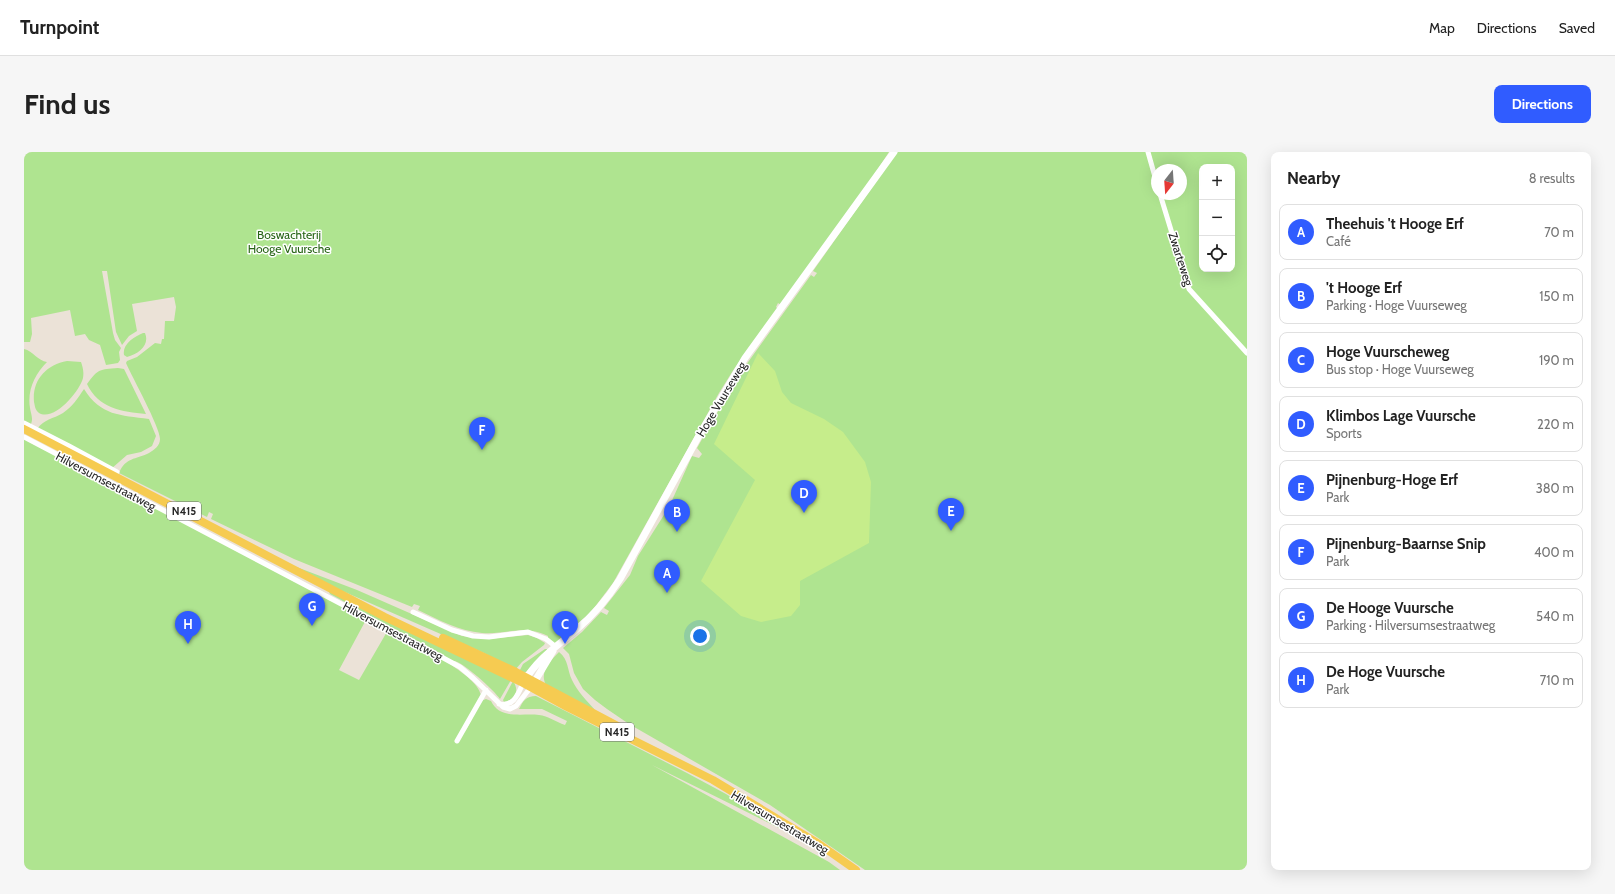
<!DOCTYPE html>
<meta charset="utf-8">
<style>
:root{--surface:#fff;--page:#f6f6f6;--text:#222;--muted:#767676;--line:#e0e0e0;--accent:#305cff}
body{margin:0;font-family:Cabin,sans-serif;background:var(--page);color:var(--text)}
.controls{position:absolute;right:12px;top:12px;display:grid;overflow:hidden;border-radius:8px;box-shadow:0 4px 16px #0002}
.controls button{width:36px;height:36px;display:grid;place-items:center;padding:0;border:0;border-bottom:1px solid var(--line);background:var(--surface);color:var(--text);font:20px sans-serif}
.compass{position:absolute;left:1127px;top:12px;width:36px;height:36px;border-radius:50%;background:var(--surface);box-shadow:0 4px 16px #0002;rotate:197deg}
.you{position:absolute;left:676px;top:484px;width:14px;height:14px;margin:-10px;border:3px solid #fff;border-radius:50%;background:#1a73e8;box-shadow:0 0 0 6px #1a73e833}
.badge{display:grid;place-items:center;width:26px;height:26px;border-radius:50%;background:var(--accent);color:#fff;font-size:13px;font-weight:700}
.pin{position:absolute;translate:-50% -33px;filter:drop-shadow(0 1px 2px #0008)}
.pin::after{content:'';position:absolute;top:21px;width:14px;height:12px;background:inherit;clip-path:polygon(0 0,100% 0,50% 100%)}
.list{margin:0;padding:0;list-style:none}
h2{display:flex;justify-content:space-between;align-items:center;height:52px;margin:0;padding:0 16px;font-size:17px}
h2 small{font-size:13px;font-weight:400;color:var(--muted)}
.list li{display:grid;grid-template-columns:26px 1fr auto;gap:12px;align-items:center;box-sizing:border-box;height:56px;margin:0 8px 8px;padding:0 8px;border:1px solid var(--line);border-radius:8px}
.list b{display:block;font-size:15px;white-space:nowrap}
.list p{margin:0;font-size:13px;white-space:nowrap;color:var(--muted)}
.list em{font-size:13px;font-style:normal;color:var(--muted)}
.icon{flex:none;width:22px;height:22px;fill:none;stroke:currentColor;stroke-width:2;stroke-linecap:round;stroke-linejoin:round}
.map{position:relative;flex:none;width:1223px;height:718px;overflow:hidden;border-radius:8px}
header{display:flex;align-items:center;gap:24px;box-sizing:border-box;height:56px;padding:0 20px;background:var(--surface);border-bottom:1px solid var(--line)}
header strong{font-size:19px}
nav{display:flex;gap:22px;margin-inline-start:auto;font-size:14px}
.intro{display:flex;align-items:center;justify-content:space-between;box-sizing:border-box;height:96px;padding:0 24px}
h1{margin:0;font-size:28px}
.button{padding:10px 18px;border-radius:8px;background:var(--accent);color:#fff;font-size:14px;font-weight:700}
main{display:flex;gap:24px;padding:0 24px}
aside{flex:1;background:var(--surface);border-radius:8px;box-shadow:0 4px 16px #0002}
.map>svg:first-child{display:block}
.green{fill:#afe490;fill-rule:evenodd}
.pitch{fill:#c6ed8b}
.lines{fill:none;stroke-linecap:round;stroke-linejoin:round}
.street{stroke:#fff;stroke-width:5}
.secondary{stroke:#fff;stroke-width:7}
.primary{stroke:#f6cb51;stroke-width:8}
.labels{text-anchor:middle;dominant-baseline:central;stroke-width:3;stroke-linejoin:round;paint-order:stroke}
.shield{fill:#fff;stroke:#686868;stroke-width:1}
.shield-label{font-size:11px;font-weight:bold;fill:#272727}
.park-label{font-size:12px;fill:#286516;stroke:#fff}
.street-label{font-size:12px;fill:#272727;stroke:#fff}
</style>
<header>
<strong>Turnpoint</strong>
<nav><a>Map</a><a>Directions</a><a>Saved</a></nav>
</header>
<div class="intro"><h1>Find us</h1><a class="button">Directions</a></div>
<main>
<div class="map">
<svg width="1223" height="718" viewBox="0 0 1223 718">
<rect width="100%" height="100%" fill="#ebe2d7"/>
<!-- green -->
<path class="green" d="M0,0H865L848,26L757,153L754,151L752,155L754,157L710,217L695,241L589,431L567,460L530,492L524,486V484C499,472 483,483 458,481C435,479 415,468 394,458L396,454L390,452L388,455L270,407L187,367L189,362L185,360L183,365L95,321C102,305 111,308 125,301C130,298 136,294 136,287C136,275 108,225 102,211L103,209L113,205L131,191L137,192L138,187H140L141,169H150L152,155L150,145L108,152L113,179L105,184L98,193L92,180L83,119H78L89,181L91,188L97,196L95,200L96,208L94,211L82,213L76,193L65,188L61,182L51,184L46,158L7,166L8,182L6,190H0Z
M873,0H1223V718H841L746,653L605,572L583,557L571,548L559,537L550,521L545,502L539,496L558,480L577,460L583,463L585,459L580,456L606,423L614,404L645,355L668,304L675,306L678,302L673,296L714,224L787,123L790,125L793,121L789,119ZM1178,15H1208V117H1178ZM1133,18H1157V42H1133Z
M119,181H121C126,193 115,202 103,205L100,203C98,192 110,185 119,181Z
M0,197C9,199 14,209 23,210C11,222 3,238 6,256C7,263 10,267 6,274L0,271Z
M43,209L57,210C59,216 60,220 59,226C56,239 30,270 15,261C11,258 11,254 10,250C8,228 22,213 43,209Z
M94,216L100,217L102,221L122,262C98,260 74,256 63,232C75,216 75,218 94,216Z
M60,237C77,264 96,263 125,267L132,284L128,294L117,300L103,303L87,317L13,277C20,267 29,267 39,261C48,255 54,246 60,237Z
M0,287L343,466L315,518L335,528L364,478C385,489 453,521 457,543L441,580L457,549L462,547L467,549C476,568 498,561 515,563C524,564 532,570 541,573L543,569L518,557H495C499,549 502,544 512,544L663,621L702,642L759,678L628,613L805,710L816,718H0Z
M262,411L333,438L438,484L464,487L504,483L513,486L521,491L520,493L498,510L491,518L460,501L307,434Z
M304,438L487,528L476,547C471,539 437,508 429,509L306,442Z
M521,497H523V498L502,520H495L499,512Z
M535,500C545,508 543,518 548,528C553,539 563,549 571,558L522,533C515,520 526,509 535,500Z
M489,529C496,539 491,548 480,550L479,548Z"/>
<!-- pitch -->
<path class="pitch" d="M734,201L751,219L758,240L767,251L800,267L819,280L841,310L847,330L845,391L776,429V453L767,464L737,470L717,464L677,429L731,328L690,292Z"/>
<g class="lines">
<!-- street -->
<path class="street" d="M1124,0L1133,32
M1136,42L1165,137L1223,201
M0,271L45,294L93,320
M0,285L399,495L436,515L449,526L479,555L486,557L492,554L507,535
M389,460L428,478L449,484L465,485L504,480L522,487L532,495
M475,552C490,555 494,542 499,531
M433,589L462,538"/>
<!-- secondary -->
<path class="secondary" d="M500,530C513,507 533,494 552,478C570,463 584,446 596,427L677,280L721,206L870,0
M508,534L529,499"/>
<!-- primary -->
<path class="primary" d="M0,277L361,465L499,531L543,555L689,628L795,692L832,718
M419,486L492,520L605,580"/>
</g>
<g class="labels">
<!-- shield labels -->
<g class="shield">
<rect x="143" y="350" width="34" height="18" rx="3"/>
<rect x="576" y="571" width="34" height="18" rx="3"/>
</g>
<g class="shield-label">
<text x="160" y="359">N415</text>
<text x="593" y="580">N415</text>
</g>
<!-- park labels -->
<g class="park-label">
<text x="265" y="82">Boswachterij<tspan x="265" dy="14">Hooge Vuursche</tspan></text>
</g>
<!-- street labels -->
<g class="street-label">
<text transform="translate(1157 107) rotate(72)">Zwarteweg</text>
<text transform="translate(697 247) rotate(-59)">Hoge Vuurseweg</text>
<text transform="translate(82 329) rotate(28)">Hilversumsestraatweg</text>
<text transform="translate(369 479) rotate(28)">Hilversumsestraatweg</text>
<text transform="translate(756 670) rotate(31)">Hilversumsestraatweg</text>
</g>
</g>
</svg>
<div class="controls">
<button>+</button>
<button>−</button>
<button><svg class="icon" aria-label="locate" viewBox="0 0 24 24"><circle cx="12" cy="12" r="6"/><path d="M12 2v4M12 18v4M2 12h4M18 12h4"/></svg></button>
</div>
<svg class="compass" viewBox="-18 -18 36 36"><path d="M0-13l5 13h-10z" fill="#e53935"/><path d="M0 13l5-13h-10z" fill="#767676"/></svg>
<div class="you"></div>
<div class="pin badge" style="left:643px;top:441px">A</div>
<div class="pin badge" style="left:653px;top:380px">B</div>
<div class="pin badge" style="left:541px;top:492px">C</div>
<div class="pin badge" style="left:780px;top:361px">D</div>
<div class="pin badge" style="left:927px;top:379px">E</div>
<div class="pin badge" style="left:458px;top:298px">F</div>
<div class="pin badge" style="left:288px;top:474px">G</div>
<div class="pin badge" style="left:164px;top:492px">H</div>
</div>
<aside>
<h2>Nearby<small>8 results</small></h2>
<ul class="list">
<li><span class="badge">A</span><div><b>Theehuis 't Hooge Erf</b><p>Café</p></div><em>70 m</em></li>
<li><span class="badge">B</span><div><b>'t Hooge Erf</b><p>Parking · Hoge Vuurseweg</p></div><em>150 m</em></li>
<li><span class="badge">C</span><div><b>Hoge Vuurscheweg</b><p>Bus stop · Hoge Vuurseweg</p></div><em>190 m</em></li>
<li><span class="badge">D</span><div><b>Klimbos Lage Vuursche</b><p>Sports</p></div><em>220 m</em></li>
<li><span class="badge">E</span><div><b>Pijnenburg-Hoge Erf</b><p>Park</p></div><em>380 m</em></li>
<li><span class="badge">F</span><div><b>Pijnenburg-Baarnse Snip</b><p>Park</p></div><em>400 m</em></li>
<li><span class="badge">G</span><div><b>De Hooge Vuursche</b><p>Parking · Hilversumsestraatweg</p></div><em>540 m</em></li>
<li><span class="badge">H</span><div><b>De Hoge Vuursche</b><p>Park</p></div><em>710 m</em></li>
</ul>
</aside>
</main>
